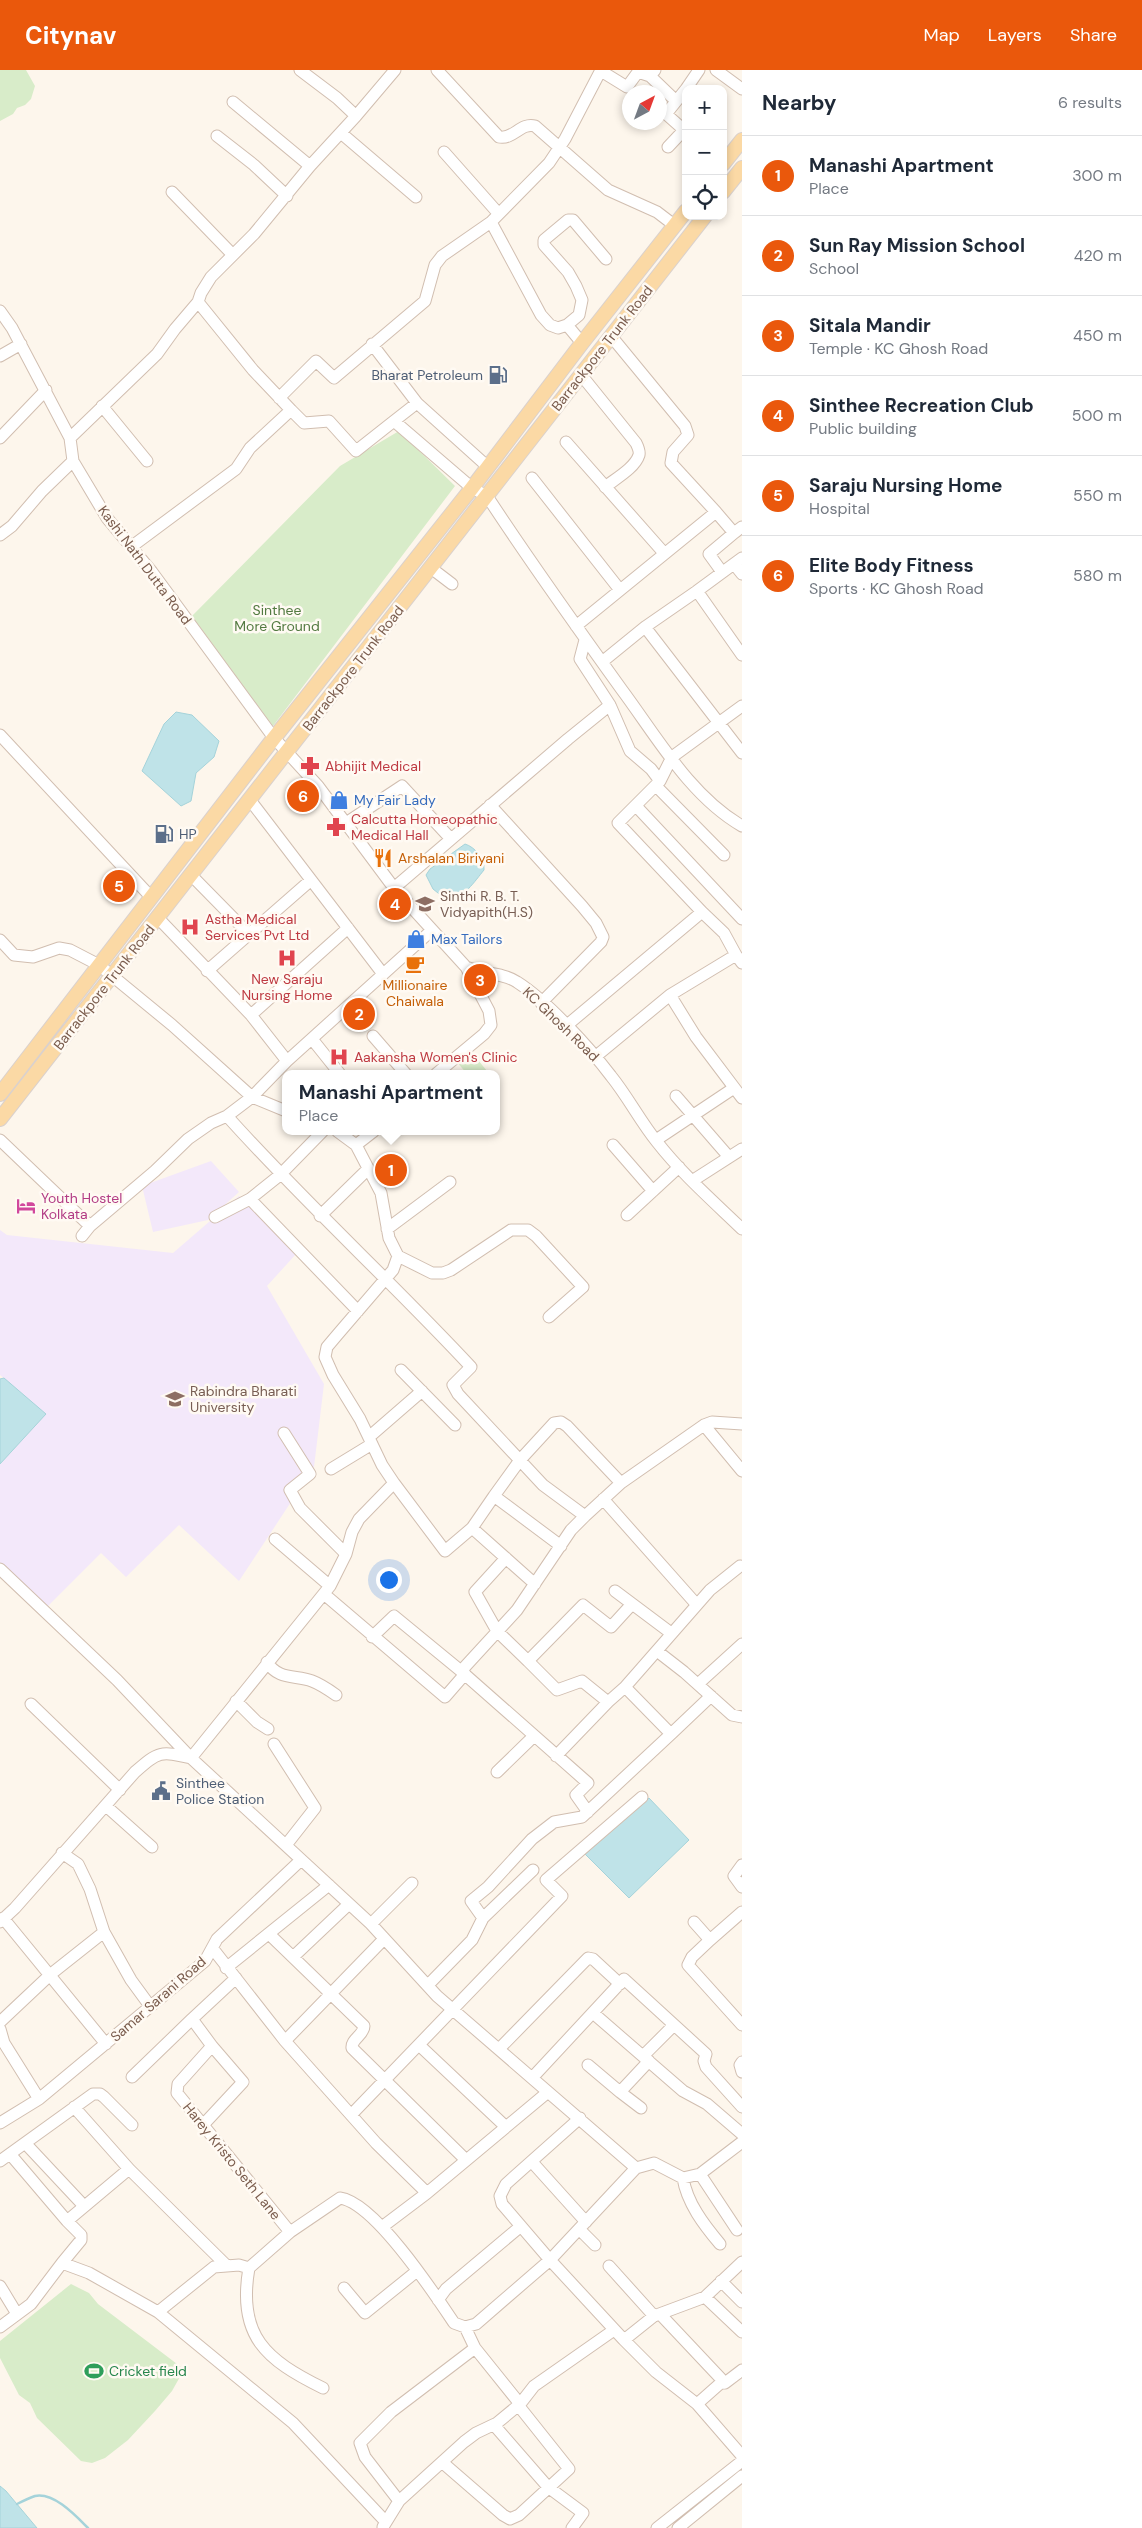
<!DOCTYPE html>
<meta charset="utf-8">
<style>
:root{--surface:#fff;--page:#f2f2f3;--text:#1f2937;--muted:#747a83;--line:#e0e1e3;--accent:#ea580c}
body{margin:0;font-family:"DM Sans",sans-serif;background:var(--page);color:var(--text)}
.controls{position:absolute;right:15px;top:15px;display:grid;overflow:hidden;border-radius:10px;box-shadow:0 2px 8px #0003}
.controls button{width:45px;height:45px;display:grid;place-items:center;padding:0;border:0;border-bottom:1px solid var(--line);background:var(--surface);color:var(--text);font:25px sans-serif}
.compass{position:absolute;left:622px;top:15px;width:45px;height:45px;border-radius:50%;background:var(--surface);box-shadow:0 2px 8px #0003;rotate:41deg}
.you{position:absolute;left:388px;top:1509px;width:18px;height:18px;margin:-12px;border:4px solid #fff;border-radius:50%;background:#1a73e8;box-shadow:0 0 0 8px #1a73e833}
.badge{display:grid;place-items:center;width:32px;height:32px;border-radius:50%;background:var(--accent);color:#fff;font-size:16px;font-weight:700}
.pin{position:absolute;translate:-50% -50%;border:2px solid #fff;box-shadow:0 1px 5px #0006}
.popup{position:absolute;left:282px;top:1000px;width:218px;height:65px;box-sizing:border-box;display:grid;place-content:center;border-radius:10px;background:var(--surface);filter:drop-shadow(0 1px 4px #0005);font-size:16px;white-space:nowrap;color:var(--muted)}
.popup b{font-size:19px;color:var(--text)}
.popup::after{content:'';position:absolute;left:50%;top:100%;margin-left:-10px;border:10px solid transparent;border-top-color:var(--surface)}
.list{margin:0;padding:0;list-style:none}
h2{display:flex;justify-content:space-between;align-items:center;height:65px;margin:0;padding:0 20px;font-size:21px}
h2 small{font-size:16px;font-weight:400;color:var(--muted)}
.list li{display:grid;grid-template-columns:32px 1fr auto;gap:15px;align-items:center;box-sizing:border-box;height:80px;padding:0 20px;border-top:1px solid var(--line)}
.list b{display:block;font-size:19px;white-space:nowrap}
.list p{margin:0;font-size:16px;white-space:nowrap;color:var(--muted)}
.list em{font-size:16px;font-style:normal;color:var(--muted)}
.icon{flex:none;width:28px;height:28px;fill:none;stroke:currentColor;stroke-width:2;stroke-linecap:round;stroke-linejoin:round}
.map{position:relative;flex:none;width:742px;height:2458px;overflow:hidden}
header{display:flex;align-items:center;gap:30px;box-sizing:border-box;height:70px;padding:0 25px;background:var(--accent);color:#fff}
header strong{font-size:24px}
nav{display:flex;gap:28px;margin-inline-start:auto;font-size:18px}
main{display:flex}
aside{flex:1;background:var(--surface)}
.map>svg:first-child{display:block}
.education{fill:#f3e8fa}
.green{fill:#d8ecc9}
.water{fill:#bfe3e8;stroke:#a5d3da}
.lines{fill:none;stroke-linecap:round;stroke-linejoin:round}
.stream{stroke:#a5d3da;stroke-width:2.5}
.minor-casing{stroke:#d1beb0;stroke-width:13}
.major-casing{stroke:#dad1cd;stroke-width:16}
.minor{stroke:#fff;stroke-width:11}
.major{stroke:#fbd9a5;stroke-width:14}
.labels{text-anchor:middle;dominant-baseline:central;stroke-width:5;stroke-linejoin:round;paint-order:stroke}
.street-label{font-size:14px;fill:#7a5c4d;stroke:#fffaf3}
.service-label{font-size:14px;fill:#4e5e75;stroke:#fffaf3;text-anchor:start}
.park-label{font-size:14px;fill:#537a41;stroke:#fffaf3}
.health-label{font-size:14px;fill:#be3a42;stroke:#fffaf3;text-anchor:start}
.shop-label{font-size:14px;fill:#366cbe;stroke:#fffaf3;text-anchor:start}
.food-label{font-size:14px;fill:#c56008;stroke:#fffaf3;text-anchor:start}
.education-label{font-size:14px;fill:#785e54;stroke:#fffaf3;text-anchor:start}
.hotel-label{font-size:14px;fill:#b23c85;stroke:#fffaf3;text-anchor:start}
.leisure-label{font-size:14px;fill:#27864d;stroke:#fffaf3;text-anchor:start}
</style>
<header>
<strong>Citynav</strong>
<nav><a>Map</a><a>Layers</a><a>Share</a></nav>
</header>
<main>
<div class="map">
<svg width="742" height="2458" viewBox="0 0 742 2458">
<rect width="100%" height="100%" fill="#fdf6ec"/>
<!-- education -->
<path class="education" d="M211,1091L239,1122L208,1150L153,1162L142,1116Z
M239,1126L297,1183L267,1216L324,1314L314,1397L239,1511L179,1455L126,1507L101,1483L46,1538L0,1494V1394L46,1344L0,1305V1160L7,1165L173,1183Z"/>
<!-- green -->
<path class="green" d="M0,0H26L35,16L31,29L25,35L17,38L13,44L0,51Z
M399,361L455,416L273,656L192,546L340,396Z
M469,979L487,1001L484,1004H467L457,992Z
M71,2214L89,2223L98,2234L181,2297V2305L172,2321L155,2341L128,2370L105,2388L92,2393L81,2391L37,2348L30,2333L19,2325L0,2288V2271Z"/>
<!-- water -->
<path class="water" d="M176,642L192,645L219,671L214,687L196,703L191,731L181,736L142,701L164,654Z
M465,774C475,777 485,789 484,800C475,811 463,829 448,831L433,819L426,805L430,799Z
M4,1308L46,1344L0,1394V1309Z
M649,1728L689,1770L629,1828L585,1784Z
M0,2416L6,2421L37,2458H0Z"/>
<g class="lines">
<!-- stream -->
<path class="stream" d="M17,2434C23,2431 29,2428 35,2426C54,2422 76,2446 88,2458"/>
<!-- minor casing -->
<g class="minor-casing">
<path id="minor" d="M437,0L499,67C513,70 521,52 535,56L608,120L657,142L674,155
M655,0L650,6L676,31
M716,0L742,19
M601,1L627,17L638,2L650,6
M686,19L699,0
M233,32L310,96
M356,46L395,0
M341,63L416,127
M217,66L254,95L287,126
M668,77L684,60L666,44L686,19
M444,82L498,143
M172,122L233,185
M491,152L541,245L550,255L558,258L567,255L582,273
M0,241L12,258L70,368L73,391L107,448L152,502L274,668L318,716L394,818L466,897C481,904 502,902 517,912C547,931 589,977 611,1006C628,1027 640,1051 657,1072C682,1104 713,1131 742,1159
M567,255L579,245L582,230L576,216L568,202L544,175V170L568,150H573L606,189
M611,266L685,356L688,365L673,382L671,393L716,442
M372,274L417,333L488,397
M0,286L21,274
M582,306L636,373C638,377 640,381 639,385C635,398 615,409 605,417
M279,328L316,291L334,308L425,231L435,195L442,186L491,152L549,93L565,69L601,0
M102,336L147,391
M291,340L304,353L329,351L356,381L394,351L472,418L487,426C530,492 576,556 622,620C657,667 690,726 742,756
M394,351L417,333
M0,368L46,320
M70,368L157,284L175,259L198,232L201,223L211,207L254,164L310,96L356,46L337,28L300,0
M566,372L664,483
M532,408L620,520
M0,465L12,456L42,421L73,391
M131,477L236,399L250,378L291,340L253,300L198,232
M734,494L742,504
M431,498L452,514
M722,502L709,484L734,463
M697,521L742,488
M576,556L716,442L734,463L742,457
M645,557L742,683
M585,570L580,589L610,635L630,681L651,699L660,711L618,753L702,842
M602,592L645,557L697,521L742,585
M0,665L151,827
M660,711L672,687L742,636
M656,716L724,785
M250,730L383,904
M490,735L582,836L596,853L603,867L601,872L541,933
M636,736L742,849
M346,753L402,716L451,769
M191,805L249,864
M394,818L568,669L610,635
M158,848L251,945L287,991
M0,870L14,885L33,887L59,878L70,880L99,895L172,955L252,1027L287,991L431,861
M207,901L311,810
M670,925L736,885L742,893
M251,945L348,858
M566,956L702,842L724,863L736,885
M373,966L406,1004
M312,969L340,1004
M595,987L670,925L696,967L742,1028
M436,1004L484,964L491,955L489,941L466,897
M676,1026L729,1087
M227,1046C305,1133 391,1211 471,1297L453,1315L458,1324L543,1415L585,1446
M337,1061L356,1075L381,1123L389,1168L398,1186L432,1203H443L451,1200L511,1160H528L536,1166L583,1217L549,1247
M0,1070L90,1156
M656,1070L734,1018
M356,1075L374,1061
M613,1075L653,1121
M692,1111L742,1079
M250,1129L358,1241
M627,1145L679,1097
M320,1146L368,1099
M215,1147L250,1129L280,1105L323,1061
M387,1159L450,1112
M82,1166L90,1156L155,1101L188,1069L211,1053L227,1046L252,1027L286,1041
M401,1300L455,1355
M704,1355L742,1401
M284,1363L310,1404L290,1420L300,1438L346,1484
M369,1367L422,1321
M331,1399L372,1374
M394,1413L445,1481L472,1458L494,1426L561,1476
M494,1426L520,1390L554,1353L561,1352L567,1356L621,1413
M603,1429L697,1535
M472,1458L535,1514
M275,1469L330,1516
M506,1488L475,1522L497,1561L528,1591
M0,1499L117,1610L191,1688L371,1854L437,1926L636,2098L550,2190L624,2270L656,2302L697,2334L742,2386
M615,1521L671,1563
M324,1524L445,1627L465,1604
M372,1567L394,1546L461,1601L517,1540L571,1460L585,1446L621,1413L704,1355L712,1352L742,1354
M657,1581L684,1602L732,1645L742,1647
M267,1592C278,1610 295,1605 312,1611C320,1614 329,1620 336,1625
M461,1601L588,1713L576,1725L588,1742
M698,1614L742,1574
M625,1617L608,1632L582,1611L557,1620L528,1591L583,1535L611,1557L632,1534
M236,1631L257,1652L268,1659
M31,1634L120,1720
M671,1664L711,1626
M274,1674L315,1738L286,1775
M556,1686L608,1632
M497,1702L534,1666
M106,1736L152,1777
M62,1783L78,1794L90,1819L104,1862L131,1910L150,1936
M742,1795L734,1806L742,1817
M3,1848L106,1974
M483,1848L533,1800
M0,1852L15,1838L135,1702C159,1681 160,1681 191,1688L330,1516L346,1484L352,1462L359,1449L394,1413L382,1395L360,1349L333,1305L325,1287L327,1277L338,1264L393,1200L398,1186
M694,1852L710,1870L692,1887L688,1895L742,1955
M371,1854L412,1813
M269,1864L364,1956C364,1965 351,1969 352,1978L466,2090
M710,1870L742,1842
M213,1879L285,1971L384,1869
M293,1887L349,1834
M226,1898L329,1815
M236,1908L192,1949L212,1976L178,2014L177,2023L290,2162
M428,1915L472,1870L483,1848L471,1831L488,1817L532,1769L554,1752L582,1747L671,1664L625,1617L710,1520L740,1496
M593,1943L683,2021L707,2034L742,2064
M0,1952L51,1904L104,1862
M0,1959L4,1973L39,2029
M285,1971L376,2073L427,2123L548,2022
M419,1975L506,2057
M499,1979L588,1888L593,1889L620,1914
M643,1986L673,1956
M742,1992L740,1995L742,2002
M588,1995L620,2022
M132,2007L192,1949
M532,2008L624,1909L706,1984L704,1991L706,1997L742,2037
M74,2037L129,2099
M641,2038L620,2022L649,1991
M351,2045L562,1826L546,1810L642,1727
M0,2053L39,2029L205,1891L217,1869L301,1790
M203,2055L243,2012L212,1976
M25,2073L84,2136
M10,2084L67,2151L129,2099L226,2195
M0,2091L93,2024H100L104,2027L132,2055
M532,2092L586,2152
M636,2098L654,2093L683,2108L700,2104L742,2072
M700,2104L737,2160
M683,2108C687,2133 704,2155 720,2174
M382,2157L427,2123
M579,2159L595,2175
M742,2192L705,2227L742,2262
M62,2193L81,2170V2165L67,2151
M609,2196L654,2246
M249,2198C237,2266 266,2290 323,2318
M721,2211L742,2232
M0,2216L17,2244
M344,2218L365,2243L417,2201
M438,2230L446,2219L521,2156
M158,2242L293,2353L386,2452
M660,2244L725,2313L742,2300
M0,2257L31,2234L62,2193L89,2203L158,2242L214,2197L239,2195L249,2198L290,2162L340,2128C375,2133 434,2223 454,2253L465,2257L476,2254L550,2190L502,2134L500,2126L506,2114L580,2048
M465,2257L475,2278L520,2334
M624,2270L654,2246L705,2227
M697,2334L723,2311
M494,2355L548,2417L583,2443L572,2458
M443,2393L503,2445L510,2449L519,2445L569,2399L518,2335
M399,2431L365,2387L360,2373L391,2342L475,2278
M383,2457L399,2431L464,2372L476,2363L497,2353L520,2334L534,2316L614,2260
M657,2458L742,2391
M678,2458L742,2406"/>
</g>
<!-- major casing -->
<g class="major-casing">
<path id="major" d="M723,94L742,70
M723,122L742,98
M0,1024L274,668L472,418L582,273L686,141
M0,1049L705,146"/>
</g>
<!-- minor -->
<use href="#minor" class="minor"/>
<!-- major -->
<use href="#major" class="major"/>
</g>
<!-- icons -->
<defs>
<g id="fuel-bare" transform="scale(1.5)"><path d="M-5.5-6h7V0h2V4h1.3V-2.5L3-4.5l.8-.8L6-3V5H2.5V1h-1V6h-7ZM-4.2-4.7v3.2H.2V-4.7Z" fill="#5c6f8a" stroke="#fffaf3" stroke-width="2.5" paint-order="stroke"/></g>
<g id="pharmacy-bare" transform="scale(1.5)"><path d="M-2-6h4v4h4v4h-4v4h-4v-4h-4v-4h4Z" fill="#e0444e" stroke="#fffaf3" stroke-width="2.5" paint-order="stroke"/></g>
<g id="shop-bare" transform="scale(1.5)"><path d="M-5-2.5h2.3a2.7 3.5 0 0 1 5.4 0H5L5.5 6h-11ZM-1.5-2.5h3a1.5 2.3 0 0 0-3 0Z" fill="#3f7fe0" stroke="#fffaf3" stroke-width="2.5" paint-order="stroke"/></g>
<g id="restaurant-bare" transform="scale(1.5)"><path d="M-5-6h1v4h1v-4h1v4h1v-4h1v5L-1.5 .5V6h-2V.5L-5-1ZM5-6V6H3V1.5H1.5Q1.5-4 5-6Z" fill="#e8710a" stroke="#fffaf3" stroke-width="2.5" paint-order="stroke"/></g>
<g id="school-bare" transform="scale(1.5)"><path d="M0-5L7-2L0 1L-7-2ZM-4 1L0 2.5L4 1V4Q0 6-4 4Z" fill="#8d6e63" stroke="#fffaf3" stroke-width="2.5" paint-order="stroke"/></g>
<g id="hospital-bare" transform="scale(1.5)"><path d="M-5-5h3v3.5h4V-5h3V5h-3V1.5h-4V5h-3Z" fill="#e0444e" stroke="#fffaf3" stroke-width="2.5" paint-order="stroke"/></g>
<g id="cafe-bare" transform="scale(1.5)"><path d="M-5.5-4.5H6V0H3Q3 3.5 0 3.5H-2.5Q-5.5 3.5-5.5 0ZM3-3.2v2h1.7v-2ZM-6 4.5H4V6H-6Z" fill="#e8710a" stroke="#fffaf3" stroke-width="2.5" paint-order="stroke"/></g>
<g id="hotel-bare" transform="scale(1.5)"><path d="M-6-4.5h1.5V1H6V5H4.5V3h-9V5H-6ZM-4 0a1.8 1.8 0 1 1 3.6 0ZM.5 0V-2.5h3Q6-2.5 6 0Z" fill="#d1479c" stroke="#fffaf3" stroke-width="2.5" paint-order="stroke"/></g>
<g id="university-bare" transform="scale(1.5)"><path d="M0-5L7-2L0 1L-7-2ZM-4 1L0 2.5L4 1V4Q0 6-4 4Z" fill="#8d6e63" stroke="#fffaf3" stroke-width="2.5" paint-order="stroke"/></g>
<g id="civic-bare" transform="scale(1.5)"><path d="M-.6-6.5H3V-4.5H.6V-3L4-1V1h2V6H-6V1h2V-1L-.6-3ZM-1.2 2.5V6h2.4V2.5Z" fill="#5c6f8a" stroke="#fffaf3" stroke-width="2.5" paint-order="stroke"/></g>
<g id="stadium-bare" transform="scale(1.5)"><path d="M0-5a6.5 5 0 1 0 0 10a6.5 5 0 1 0 0-10ZM-3.5-1.8h7v3.6h-7Z" fill="#2e9e5b" stroke="#fffaf3" stroke-width="2.5" paint-order="stroke"/></g>
</defs>
<g fill-rule="evenodd">
<use href="#fuel-bare" x="498" y="305"/>
<use href="#pharmacy-bare" x="310" y="696"/>
<use href="#shop-bare" x="339" y="730"/>
<use href="#pharmacy-bare" x="336" y="757"/>
<use href="#fuel-bare" x="164" y="764"/>
<use href="#restaurant-bare" x="383" y="788"/>
<use href="#school-bare" x="425" y="834"/>
<use href="#hospital-bare" x="190" y="857"/>
<use href="#shop-bare" x="416" y="869"/>
<use href="#hospital-bare" x="287" y="888"/>
<use href="#cafe-bare" x="415" y="894"/>
<use href="#hospital-bare" x="339" y="987"/>
<use href="#hotel-bare" x="26" y="1136"/>
<use href="#university-bare" x="175" y="1329"/>
<use href="#civic-bare" x="161" y="1721"/>
<use href="#stadium-bare" x="94" y="2301"/>
</g>
<g class="labels">
<!-- street labels -->
<g class="street-label">
<text transform="translate(602 278) rotate(-52)">Barrackpore Trunk Road</text>
<text transform="translate(145 495) rotate(53)">Kashi Nath Dutta Road</text>
<text transform="translate(353 598) rotate(-52)">Barrackpore Trunk Road</text>
<text transform="translate(104 917) rotate(-52)">Barrackpore Trunk Road</text>
<text transform="translate(561 954) rotate(44)">KC Ghosh Road</text>
<text transform="translate(158 1929) rotate(-41)">Samar Sarani Road</text>
<text transform="translate(232 2091) rotate(51)">Harey Kristo Seth Lane</text>
</g>
<!-- service labels -->
<g class="service-label">
<text x="483" y="305" text-anchor="end">Bharat Petroleum</text>
<text x="179" y="764">HP</text>
<text x="176" y="1713">Sinthee<tspan x="176" dy="16">Police Station</tspan></text>
</g>
<!-- park labels -->
<g class="park-label">
<text x="277" y="540">Sinthee<tspan x="277" dy="16">More Ground</tspan></text>
</g>
<!-- health labels -->
<g class="health-label">
<text x="325" y="696">Abhijit Medical</text>
<text x="351" y="749">Calcutta Homeopathic<tspan x="351" dy="16">Medical Hall</tspan></text>
<text x="205" y="849">Astha Medical<tspan x="205" dy="16">Services Pvt Ltd</tspan></text>
<text x="287" y="909" text-anchor="middle">New Saraju<tspan x="287" dy="16">Nursing Home</tspan></text>
<text x="354" y="987">Aakansha Women's Clinic</text>
</g>
<!-- shop labels -->
<g class="shop-label">
<text x="354" y="730">My Fair Lady</text>
<text x="431" y="869">Max Tailors</text>
</g>
<!-- food labels -->
<g class="food-label">
<text x="398" y="788">Arshalan Biriyani</text>
<text x="415" y="915" text-anchor="middle">Millionaire<tspan x="415" dy="16">Chaiwala</tspan></text>
</g>
<!-- education labels -->
<g class="education-label">
<text x="440" y="826">Sinthi R. B. T.<tspan x="440" dy="16">Vidyapith(H.S)</tspan></text>
<text x="190" y="1321">Rabindra Bharati<tspan x="190" dy="16">University</tspan></text>
</g>
<!-- hotel labels -->
<g class="hotel-label">
<text x="41" y="1128">Youth Hostel<tspan x="41" dy="16">Kolkata</tspan></text>
</g>
<!-- leisure labels -->
<g class="leisure-label">
<text x="109" y="2301">Cricket field</text>
</g>
</g>
</svg>
<div class="controls">
<button>+</button>
<button>−</button>
<button><svg class="icon" aria-label="locate" viewBox="0 0 24 24"><circle cx="12" cy="12" r="6"/><path d="M12 2v4M12 18v4M2 12h4M18 12h4"/></svg></button>
</div>
<svg class="compass" viewBox="-18 -18 36 36"><path d="M0-13l5 13h-10z" fill="#e53935"/><path d="M0 13l5-13h-10z" fill="#747a83"/></svg>
<div class="you"></div>
<div class="pin badge" style="left:391px;top:1100px">1</div>
<div class="popup"><b>Manashi Apartment</b>Place</div>
<div class="pin badge" style="left:359px;top:944px">2</div>
<div class="pin badge" style="left:480px;top:910px">3</div>
<div class="pin badge" style="left:395px;top:834px">4</div>
<div class="pin badge" style="left:119px;top:816px">5</div>
<div class="pin badge" style="left:303px;top:726px">6</div>
</div>
<aside>
<h2>Nearby<small>6 results</small></h2>
<ul class="list">
<li><span class="badge">1</span><div><b>Manashi Apartment</b><p>Place</p></div><em>300 m</em></li>
<li><span class="badge">2</span><div><b>Sun Ray Mission School</b><p>School</p></div><em>420 m</em></li>
<li><span class="badge">3</span><div><b>Sitala Mandir</b><p>Temple · KC Ghosh Road</p></div><em>450 m</em></li>
<li><span class="badge">4</span><div><b>Sinthee Recreation Club</b><p>Public building</p></div><em>500 m</em></li>
<li><span class="badge">5</span><div><b>Saraju Nursing Home</b><p>Hospital</p></div><em>550 m</em></li>
<li><span class="badge">6</span><div><b>Elite Body Fitness</b><p>Sports · KC Ghosh Road</p></div><em>580 m</em></li>
</ul>
</aside>
</main>
